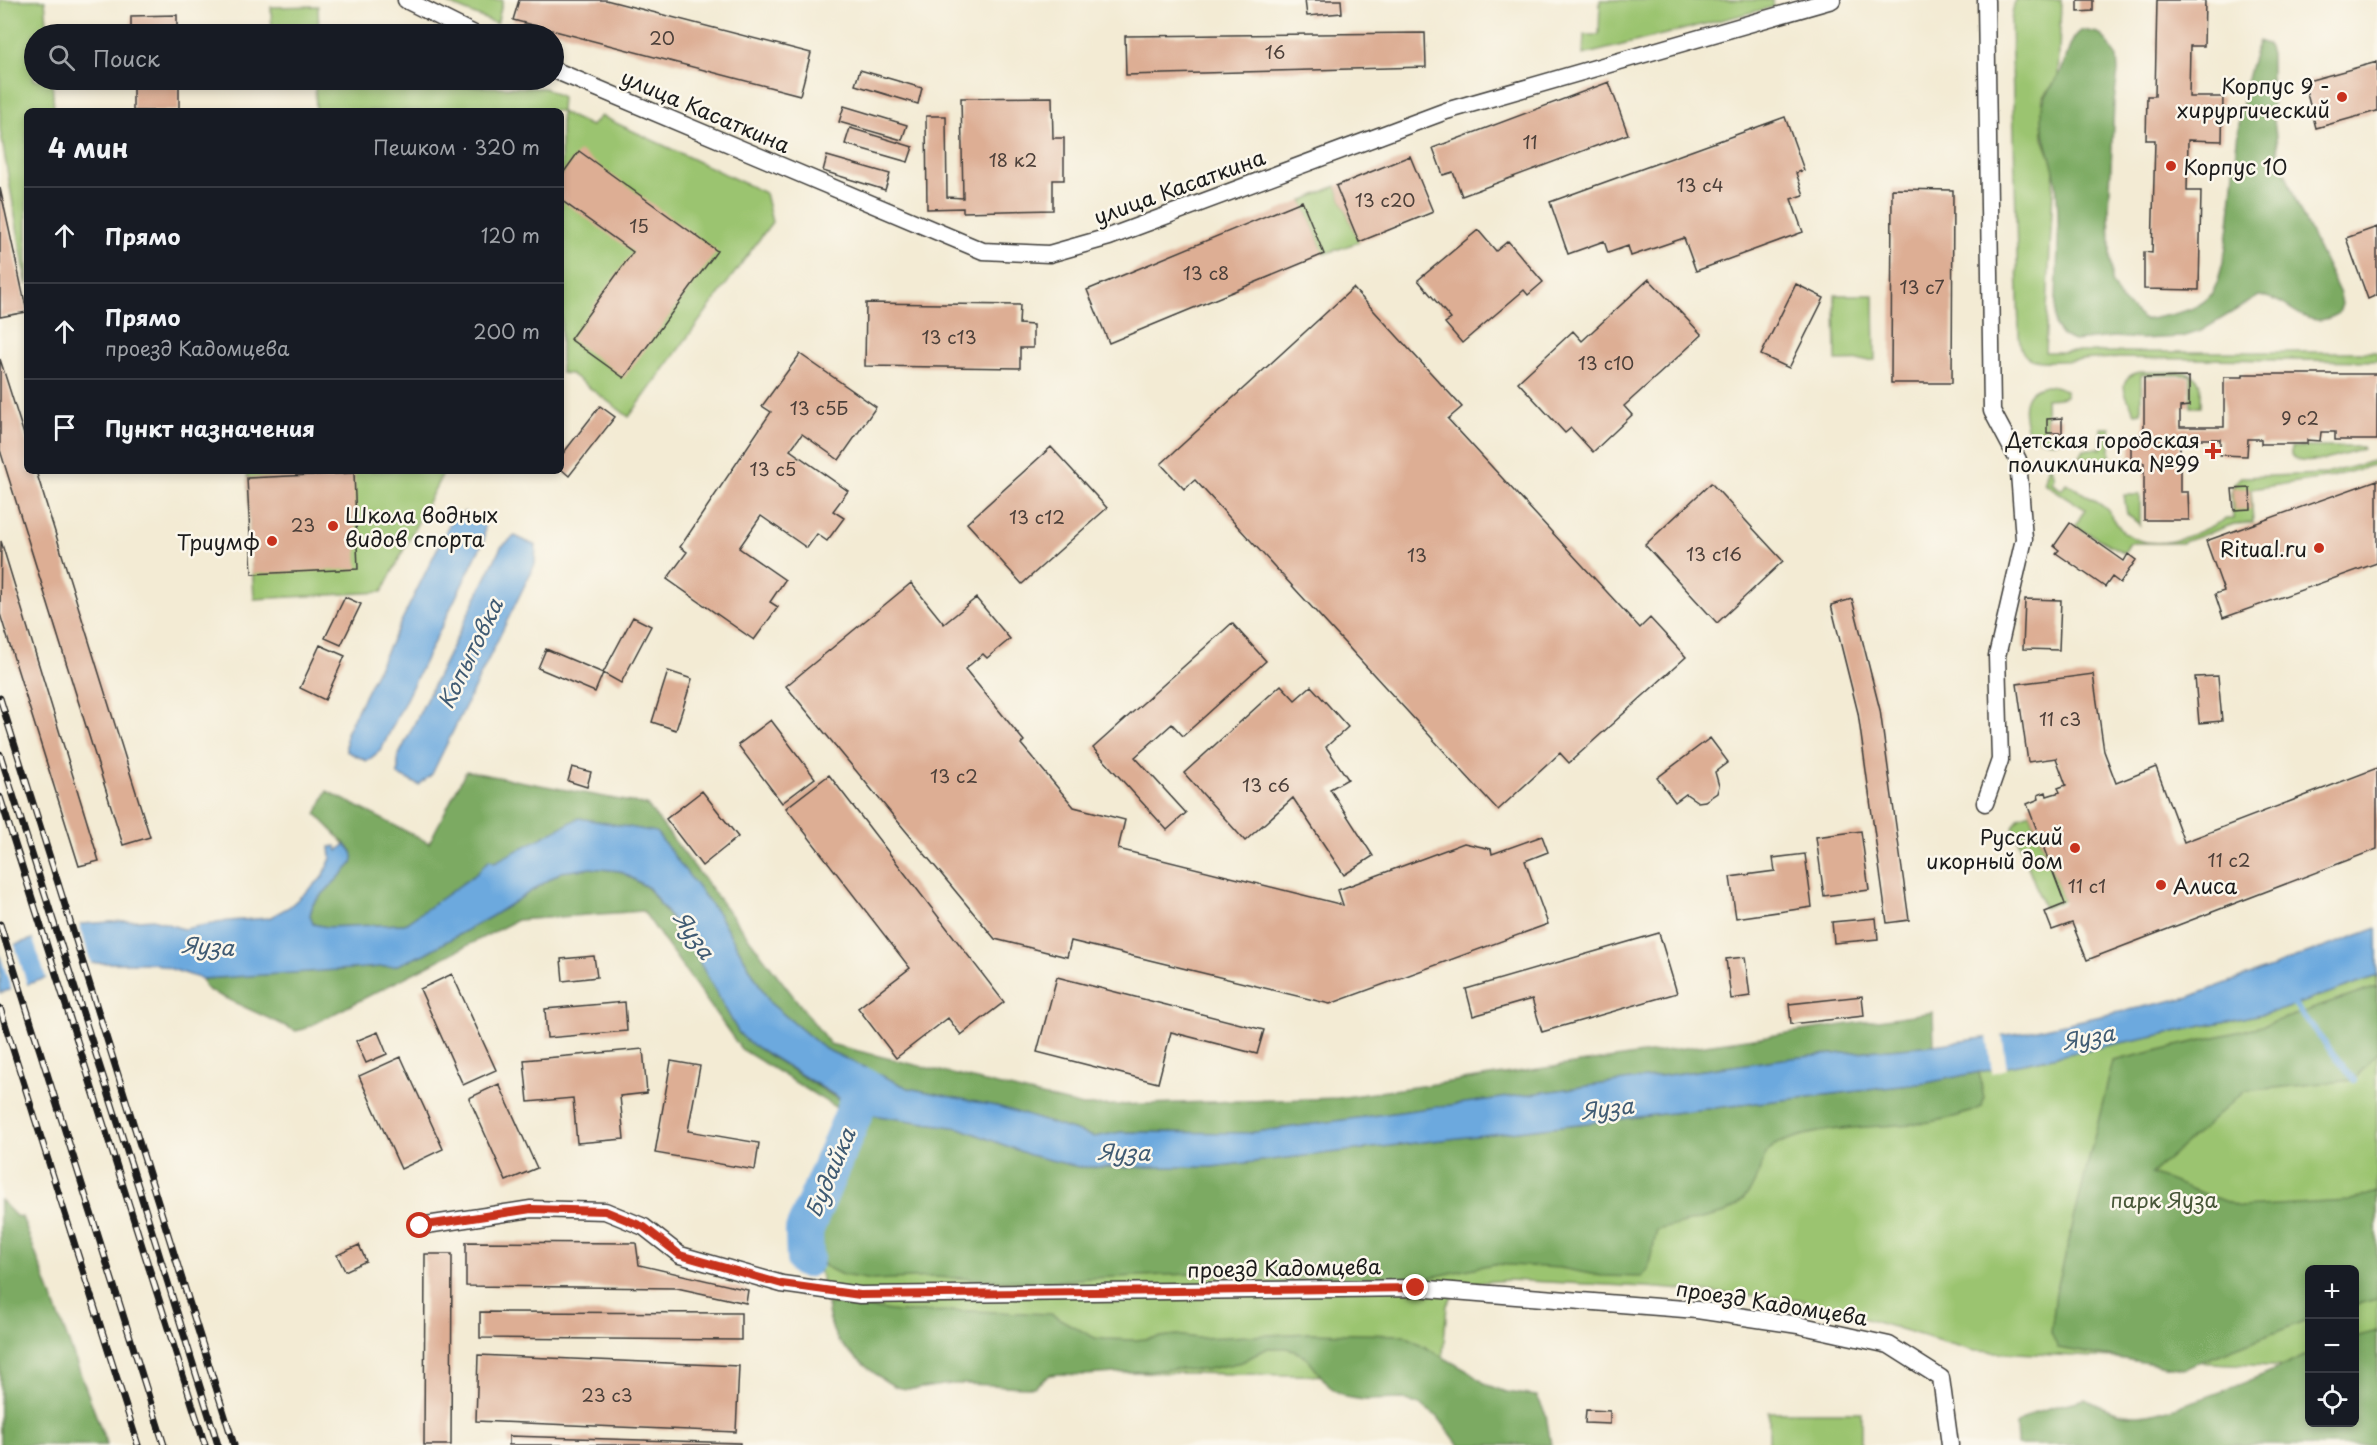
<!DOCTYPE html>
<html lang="ru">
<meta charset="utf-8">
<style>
:root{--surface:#171b24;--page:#20242c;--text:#f1f3f6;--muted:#9ea1a6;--line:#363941}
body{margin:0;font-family:"Playpen Sans",sans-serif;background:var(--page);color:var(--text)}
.controls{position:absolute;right:18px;bottom:18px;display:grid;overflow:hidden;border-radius:9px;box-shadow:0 3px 9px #0003}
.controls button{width:54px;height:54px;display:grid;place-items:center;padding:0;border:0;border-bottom:2px solid var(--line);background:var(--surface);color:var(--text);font:30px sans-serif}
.stop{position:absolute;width:18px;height:18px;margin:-14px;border:4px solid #c8321e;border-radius:50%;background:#fff}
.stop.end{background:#c8321e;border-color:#fff;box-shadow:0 2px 6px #0008}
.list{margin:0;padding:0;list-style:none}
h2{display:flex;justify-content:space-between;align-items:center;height:78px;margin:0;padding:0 24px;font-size:26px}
h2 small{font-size:20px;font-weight:400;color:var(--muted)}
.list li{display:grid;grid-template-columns:39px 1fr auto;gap:18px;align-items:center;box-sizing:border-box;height:96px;padding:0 24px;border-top:2px solid var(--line)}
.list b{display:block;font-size:22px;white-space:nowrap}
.list p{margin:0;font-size:20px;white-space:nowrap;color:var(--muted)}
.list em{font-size:20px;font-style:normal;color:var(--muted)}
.icon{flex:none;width:33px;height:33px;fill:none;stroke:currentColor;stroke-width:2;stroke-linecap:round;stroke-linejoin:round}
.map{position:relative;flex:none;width:2377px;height:1445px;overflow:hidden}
.search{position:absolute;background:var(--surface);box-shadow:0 3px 9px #0003;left:24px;top:24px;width:540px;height:66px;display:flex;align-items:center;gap:15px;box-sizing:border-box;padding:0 21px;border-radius:33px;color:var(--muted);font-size:22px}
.panel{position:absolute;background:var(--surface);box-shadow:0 3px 9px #0003;left:24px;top:108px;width:540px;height:366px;border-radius:9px}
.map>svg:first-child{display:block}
.green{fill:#9bc470;stroke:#5c7046;stroke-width:1.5}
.forest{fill:#7caa62;stroke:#4c633f;stroke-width:1.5}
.water{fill:#6ca9de;stroke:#44627d;stroke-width:1.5}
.pier{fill:#f3ebd4}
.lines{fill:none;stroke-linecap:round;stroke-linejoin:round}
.stream{stroke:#6ca9de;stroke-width:6}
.river{stroke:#6ca9de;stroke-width:38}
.building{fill:#ddae94}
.street-casing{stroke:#3c3b38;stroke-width:19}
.street{stroke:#fff;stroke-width:16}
.rail-casing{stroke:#1c1c1c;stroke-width:7}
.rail{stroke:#fbf7ec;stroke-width:4.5;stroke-dasharray:14;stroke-linecap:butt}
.route{stroke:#c8321e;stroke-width:8}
.poi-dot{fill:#c8321e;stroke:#fbf7ec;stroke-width:2}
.labels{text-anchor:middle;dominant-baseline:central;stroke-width:5;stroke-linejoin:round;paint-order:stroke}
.number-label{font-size:18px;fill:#4c403a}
.poi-label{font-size:21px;fill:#1c1c1c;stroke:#fbf7ec;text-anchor:end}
.street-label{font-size:21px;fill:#1c1c1c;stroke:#fbf7ec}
.park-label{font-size:21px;fill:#485739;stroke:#fbf7ec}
.water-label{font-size:22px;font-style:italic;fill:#405b73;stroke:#fbf7ec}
</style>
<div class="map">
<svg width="2377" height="1445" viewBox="0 0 2377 1445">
<rect width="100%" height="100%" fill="#fbf7ec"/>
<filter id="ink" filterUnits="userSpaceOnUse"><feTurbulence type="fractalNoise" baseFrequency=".0167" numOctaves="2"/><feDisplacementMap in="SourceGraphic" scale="12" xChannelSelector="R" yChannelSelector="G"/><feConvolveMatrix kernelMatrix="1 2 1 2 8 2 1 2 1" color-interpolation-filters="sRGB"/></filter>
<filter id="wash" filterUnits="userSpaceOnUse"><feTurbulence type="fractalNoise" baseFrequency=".008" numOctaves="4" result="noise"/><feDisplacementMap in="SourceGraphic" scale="24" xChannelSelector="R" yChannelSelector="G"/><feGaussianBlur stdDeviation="1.35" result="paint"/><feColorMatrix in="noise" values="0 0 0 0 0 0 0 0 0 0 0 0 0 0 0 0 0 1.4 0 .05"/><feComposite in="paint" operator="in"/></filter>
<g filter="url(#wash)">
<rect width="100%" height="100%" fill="#f3ebd4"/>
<!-- green -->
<path class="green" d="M0,0H45L48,34H34V80H52L54,111H27V285L0,129Z
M449,0H503L497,24L449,4Z
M1600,0H1773V7L1583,55L1584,35H1599Z
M2015,0H2061L2058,78L2043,98L2042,108L2043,138L2054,167L2045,352H2377V361C2290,360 2203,359 2116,358C2094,358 2053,364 2034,360C2021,357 2020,346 2019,335L2011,20Z
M318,6L319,34H272L271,7Z
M315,83L544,88L562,97L561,111H316Z
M561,112L591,126L601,116L765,193L772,222L629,417L571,374L561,373Z
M1336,186L1359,242L1324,254L1302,201Z
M1835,295H1874L1875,360L1836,361Z
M2140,372H2186C2204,378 2201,391 2201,407H2191V375H2141V412L2135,413C2127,398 2113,378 2140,372Z
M2042,386H2054L2066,390V396L2060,398L2046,399L2047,433H2063L2061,440C2051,444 2035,439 2028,431C2023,413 2020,392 2042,386Z
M2101,428H2110V465H2102L2101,459H2085L2080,456L2084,449H2101Z
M2291,447H2362L2363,449C2347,454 2303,470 2291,456Z
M2377,460V464L2332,477L2251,489L2253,523L2234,524L2181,543H2130L2124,553L2075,526L2085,509L2044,483L2050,462L2054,478L2051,482L2062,489L2066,483C2079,491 2094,499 2105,508C2114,515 2116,527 2125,533C2157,556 2197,533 2226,519H2233C2232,504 2226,486 2242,477L2325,474Z
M247,471H444L382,592L254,599Z
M2124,495H2140V525L2127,514Z
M2030,813L2064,900L2044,908L2013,827L2019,817Z
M2377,976V1371L2355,1370L2354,1270H2310L2309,1368L1975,1351L1797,1299L1645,1287L1508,1280L1460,1284L1447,1305L1441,1378L876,1367L828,1307L811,1233L865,1114L921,1121L1926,1083L2281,1010Z
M1769,1412H1861V1445H1769Z"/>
<!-- forest -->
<path class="forest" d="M2083,30L2098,33L2106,40L2117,57L2118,72L2114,102L2109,210L2111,282L2121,300L2144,320C2164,316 2193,313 2208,298C2230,275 2232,182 2236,149C2240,114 2245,74 2259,41L2268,45L2271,54V94L2278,154L2300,211L2340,294L2342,304L2339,313C2304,335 2292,298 2259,296L2201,331L2182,337L2142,339L2113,337L2074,341L2062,336L2055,326C2056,279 2061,232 2056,184C2054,157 2040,138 2042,109C2043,95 2054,86 2060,73C2067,61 2069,36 2083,30Z
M466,771L647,805L830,1044L1083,1106L1338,1098L1933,1012L1934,1045L1791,1058L1249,1133L1121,1132L1094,1137L1000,1107L908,1088L825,1049L770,1003L718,914L655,832L495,862L489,860L476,874L405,924L327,927L313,924L310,915L313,904L352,864V851L316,814L327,791L429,843Z
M591,868L620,871L648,888L690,945L739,1033L757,1048L841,1101L835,1107L741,1049L643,911L517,920L304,1029L296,1031L210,991L205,987L202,979L395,966L424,954L492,916L561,872Z
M2377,987V1053L2354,1080L2245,1091L2151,1174L2240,1207L2348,1201L2377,1192V1299L2355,1305L2354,1270H2310L2309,1319L2183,1369L2058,1348L2051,1333L2056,1293L2113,1061L2262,1026Z
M1979,1072L1984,1098L1982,1107C1918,1137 1844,1116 1780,1143C1760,1151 1763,1168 1754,1184C1749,1195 1736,1207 1726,1213L1657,1230L1648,1269L1642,1277L1601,1276L1560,1268L1493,1264L1418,1280L1316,1283L1264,1277L1193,1274L1089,1278L1048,1282L933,1277L872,1280L842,1275L824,1266C811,1213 833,1194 855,1149C860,1139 862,1125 865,1114L960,1128L1030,1155L1079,1167H1211L1926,1083Z
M0,1200L16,1216L22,1217L107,1445H0Z
M838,1304L899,1312L971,1311L1051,1314L1095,1338L1105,1339L1136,1340L1177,1335L1198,1338L1228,1337L1310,1333L1404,1335L1471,1373L1487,1385L1506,1392L1537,1396L1546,1415L1551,1445H1459L1438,1417L1422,1406L1403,1399L1364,1400L1345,1397L1329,1386L1305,1356L1287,1348H1268L1242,1362L1204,1370L1174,1369L1086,1375L1059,1374L1050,1375L1034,1387C1008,1387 981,1383 955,1384C936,1384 919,1392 900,1388C886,1385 847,1352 838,1340C831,1330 829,1317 827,1305Z
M2377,1331V1445H2017L2016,1425C2035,1408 2062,1405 2086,1399C2101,1407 2120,1416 2138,1415C2151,1415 2163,1410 2175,1407C2221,1394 2266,1374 2309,1354L2310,1422H2354L2355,1337Z"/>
<!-- water -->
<path class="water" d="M464,512L485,522L484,540L381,750L367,761L346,751V733L450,523Z
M515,536L536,546L535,564L432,774L419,785L398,775V757L501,547Z
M579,818L656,832L718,914L770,1003L825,1049L908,1088L1000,1107L1094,1137L1121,1132L1249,1133L1791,1058L1934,1045L2027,1032L2189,997L2377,928V976L2281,1010L1926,1083L1211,1167H1079L1030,1155L960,1128L865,1114L748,1042L739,1033L690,945L649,888L620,871L591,868L561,872L492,916L424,954L395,966L202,979L153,963H93L0,993V949L81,924L153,919L183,929L228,921L269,918L289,907L323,877L331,858L330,847L336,846L338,851L345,844C352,851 355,854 352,864L313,904L310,915L313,924L327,927L405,924L476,874L489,860L495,862Z"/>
<!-- pier -->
<path class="pier" d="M79,922L92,967L47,981L32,936Z
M14,942L28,987L12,992L0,954V946Z
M2002,1033L2007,1069L1992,1073L1987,1035Z"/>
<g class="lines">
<!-- stream -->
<path class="stream" d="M2289,998L2354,1080"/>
<!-- river -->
<path class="river" d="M805,1259L804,1231L865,1087"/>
</g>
<g id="blocks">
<!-- building -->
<path class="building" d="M519,0H606L811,53L800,95L513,20Z
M1305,0H1341L1342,13L1307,16Z
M2078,0H2093V11L2078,12Z
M2157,0H2205L2204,46H2190L2189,97H2223L2222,141L2188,140L2187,191H2201L2199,290L2144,289V252L2152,253L2155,140H2146L2147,96H2155Z
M177,15V34H131V16Z
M1425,33L1426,67L1126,75L1125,36Z
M2377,62V111L2316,128L2304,82Z
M860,70L922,88L918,104L855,85Z
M133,80H179V111H133Z
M1609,82L1628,134L1462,196L1453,172L1443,175L1433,148Z
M1052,97L1053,138H1064V180H1053V210L963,212V208L927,209L926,116H946L947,197L963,198L961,98Z
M844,106L907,125L902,140L839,122Z
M1785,117L1804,170L1796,173L1804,195L1791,199L1803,232L1696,271L1684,238L1631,256L1628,246L1608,253L1604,241L1568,254L1550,202Z
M850,128L913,147L908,162L845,144Z
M579,151L717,251L624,378L570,339L633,252L561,200V176Z
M827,156L890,174L885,190L823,171Z
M1410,156L1433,212L1359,242L1336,186Z
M0,188L27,312L0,317Z
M1892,189L1953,190L1952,383H1891Z
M1302,201L1324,254L1109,343L1087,290Z
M2377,227V295L2368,299L2346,238Z
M1478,230L1496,251L1508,241L1543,282L1528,295L1524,290L1462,343L1445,323L1451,319L1418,280Z
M1649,279L1702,335L1624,406L1632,415L1593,452L1571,428L1565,433L1518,382L1573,331L1582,341Z
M1796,284L1824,298L1789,368L1761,355Z
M1353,288L1462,407L1448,419L1640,628L1650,618L1686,657L1569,763L1560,753L1498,810L1195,480L1184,489L1161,464Z
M866,303L1020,305L1019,324L1033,325V348H1020V368L865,366Z
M800,354L876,407L839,460L802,434L790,450L848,491L833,511L844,518L827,541L817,534L807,548L761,516L739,548L785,580L770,602L778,607L754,640L667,579L687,552L680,547L771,412L762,406Z
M0,359L27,444V471H36L150,837L123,845L0,450Z
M2243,374H2377V440H2335V432H2321L2320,441L2307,440V444H2261V439H2248L2247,456L2220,455V439H2180V492H2188L2189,520H2144V463H2131V435H2144V378L2189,377V406L2180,407V427H2224V377H2243Z
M600,406L615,417L569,476L561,469V456Z
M2062,418V433H2047V419Z
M1051,447L1107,508L1022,584L967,523Z
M354,473L358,569L252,574L247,478Z
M2377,480V563L2223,618L2215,594L2224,591L2206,541Z
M1711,483L1783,561L1717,623L1645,545Z
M2250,488L2251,509L2234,510L2232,489Z
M2070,523L2124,561L2128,554L2136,560L2120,583L2112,577L2105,587L2056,553L2059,550L2054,546Z
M1,541L99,861L79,866L0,614Z
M911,583L944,624L976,598L1010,639L987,658L983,654L965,669L1024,741L1021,744L1074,807L1125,820L1118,849L1343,905L1338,890L1464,843L1491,849L1492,854L1542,836L1548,852L1525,861L1548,924L1330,1004L1071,941L1067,957L995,939L786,686Z
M345,597L361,604L341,645L325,638Z
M1852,599L1880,710L1909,920L1887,923L1858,713L1831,605Z
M2025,599L2061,600L2059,650L2023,649Z
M633,617L651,626L621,683L603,673Z
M1232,623L1266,661L1183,736L1172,724L1135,757L1186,813L1167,830L1093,748Z
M320,645L345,656L325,700L300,688Z
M546,649L603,673L595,692L538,668Z
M668,671L692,679L676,730L652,722Z
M2093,674L2104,751L2116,783L2156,767L2184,842L2377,768V849L2087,960L2072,923L2052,930L2045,912L2065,904L2027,804L2039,799L2038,795L2046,792L2047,796L2060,792L2058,788L2066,785L2056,758L2028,762L2017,684Z
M2218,676L2222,721L2199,723L2195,677Z
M1281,685L1295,700L1311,686L1348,727L1326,747L1348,779L1330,789L1373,856L1344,875L1293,798L1245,841L1184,773Z
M771,720L815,778L782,803L738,745Z
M1710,738L1728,762L1715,772L1719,786L1717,793L1705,801L1698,802L1686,794L1675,802L1657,778Z
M572,767L591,772L587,787L568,781Z
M829,775L1004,1002L961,1035L948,1018L896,1058L858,1008L910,968L786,808Z
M702,791L738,837L702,866L666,819Z
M1861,831L1869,890L1824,896L1816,837Z
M1805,854L1812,907L1736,918L1730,877L1775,871L1773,858Z
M1876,918L1878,939L1834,943L1832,922Z
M1659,933L1677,993L1542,1032L1532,999L1473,1016L1466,989Z
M594,956L597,977L563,981L561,959Z
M1745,957L1750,996L1731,999L1726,959Z
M452,974L496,1070L463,1085L420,989Z
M1057,977L1264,1030L1257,1054L1171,1032L1158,1083L1037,1052Z
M1862,996L1864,1016L1791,1024L1789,1004Z
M625,1002L627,1031L547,1038L545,1009Z
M378,1032L387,1054L366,1063L356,1041Z
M643,1049L647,1093L620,1096L624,1139L577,1143L573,1098L528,1102L524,1060Z
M401,1057L443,1149L401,1169L359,1076Z
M671,1061L700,1066L688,1131L759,1143L755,1170L655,1153Z
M499,1084L537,1168L506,1181L469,1098Z
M466,1242L636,1243L639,1265L748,1290L746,1303L677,1288L466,1286Z
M359,1245L366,1261L345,1271L337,1255Z
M425,1254H452L451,1445H424Z
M480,1312L741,1313V1340L480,1338Z
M478,1355L739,1366L736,1432L476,1421Z
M1586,1410L1610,1411V1424L1585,1423Z
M509,1436L740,1443V1445H509Z"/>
</g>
</g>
<g filter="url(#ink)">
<use href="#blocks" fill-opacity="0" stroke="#3c3b38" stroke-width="1.5"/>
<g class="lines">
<!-- street casing -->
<g class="street-casing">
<path id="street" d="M406,0L474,34
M554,70L983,251L1049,254L1109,237L1446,111L1832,0
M1985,803L2000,760L1997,656L2024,539L2018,460L1992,411L1986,0
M420,1226L531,1209L605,1211L644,1227L680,1255L782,1284L860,1295L1416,1288L1516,1296L1697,1310L1798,1325L1889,1345L1941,1378L1950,1445"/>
</g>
<!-- street -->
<use href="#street" class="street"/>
<!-- rail casing -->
<g class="rail-casing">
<path id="rail" d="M0,698L234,1445
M0,754L138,1186L218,1445
M0,797L205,1445
M0,924L164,1445
M0,1008L138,1445"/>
</g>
<!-- rail -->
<use href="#rail" class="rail"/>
</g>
</g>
<g class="lines" filter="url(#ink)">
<!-- route -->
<path class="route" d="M420,1226L531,1209L605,1211L644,1227L680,1255L782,1284L860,1295L1416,1288"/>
</g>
<!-- markers -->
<g class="poi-dot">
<circle cx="2342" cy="97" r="6"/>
<circle cx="2171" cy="166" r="6"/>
<path d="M2210 442h6v6h6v6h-6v6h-6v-6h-6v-6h6z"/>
<circle cx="333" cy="526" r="6"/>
<circle cx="272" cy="541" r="6"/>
<circle cx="2319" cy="548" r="6"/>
<circle cx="2075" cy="848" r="6"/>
<circle cx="2161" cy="885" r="6"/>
</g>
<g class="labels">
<!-- number labels -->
<g class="number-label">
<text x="662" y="37">20</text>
<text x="1275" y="51">16</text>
<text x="1530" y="141">11</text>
<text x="1013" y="159">18 к2</text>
<text x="1700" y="184">13 с4</text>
<text x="1385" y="199">13 с20</text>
<text x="639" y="225">15</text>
<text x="1206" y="272">13 с8</text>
<text x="1922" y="286">13 с7</text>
<text x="949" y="336">13 с13</text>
<text x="1606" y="362">13 с10</text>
<text x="819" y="407">13 с5Б</text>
<text x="2300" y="417">9 с2</text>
<text x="773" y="468">13 с5</text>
<text x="1037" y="516">13 с12</text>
<text x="303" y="524">23</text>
<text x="1714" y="553">13 с16</text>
<text x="1417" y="554">13</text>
<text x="2060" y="718">11 с3</text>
<text x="954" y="775">13 с2</text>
<text x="1266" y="784">13 с6</text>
<text x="2229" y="859">11 с2</text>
<text x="2087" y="885">11 с1</text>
<text x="607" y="1394">23 с3</text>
</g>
<!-- poi labels -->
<g class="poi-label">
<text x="2330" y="85">Корпус 9 -<tspan x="2330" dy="24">хирургический</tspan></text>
<text x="2183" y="166" text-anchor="start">Корпус 10</text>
<text x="2200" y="439">Детская городская<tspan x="2200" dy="24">поликлиника №99</tspan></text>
<text x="345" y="514" text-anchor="start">Школа водных<tspan x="345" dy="24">видов спорта</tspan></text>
<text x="260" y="541">Триумф</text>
<text x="2307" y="548">Ritual.ru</text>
<text x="2063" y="836">Русский<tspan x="2063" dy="24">икорный дом</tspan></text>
<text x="2173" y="885" text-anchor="start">Алиса</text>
</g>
<!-- street labels -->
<g class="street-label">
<text transform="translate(706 110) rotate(23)">улица Касаткина</text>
<text transform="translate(1179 186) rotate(-20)">улица Касаткина</text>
<text transform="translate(1284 1267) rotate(-1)">проезд Кадомцева</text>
<text transform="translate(1772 1302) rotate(9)">проезд Кадомцева</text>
</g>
<!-- park labels -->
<g class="park-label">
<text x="2164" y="1199">парк Яуза</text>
</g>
<!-- water labels -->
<g class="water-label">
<text transform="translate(469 653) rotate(-64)">Копытовка</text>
<text transform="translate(695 934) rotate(55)">Яуза</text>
<text transform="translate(208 945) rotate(3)">Яуза</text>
<text transform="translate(2088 1036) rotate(-11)">Яуза</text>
<text transform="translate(1607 1107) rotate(-7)">Яуза</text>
<text transform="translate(1124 1151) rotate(1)">Яуза</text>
<text transform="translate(829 1172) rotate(-67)">Будайка</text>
</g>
</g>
</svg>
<div class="controls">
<button>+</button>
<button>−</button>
<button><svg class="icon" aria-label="locate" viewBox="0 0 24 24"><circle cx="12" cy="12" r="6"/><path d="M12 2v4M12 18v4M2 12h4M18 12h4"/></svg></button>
</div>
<div class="stop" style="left:420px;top:1226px"></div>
<div class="stop end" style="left:1416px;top:1288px"></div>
<div class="search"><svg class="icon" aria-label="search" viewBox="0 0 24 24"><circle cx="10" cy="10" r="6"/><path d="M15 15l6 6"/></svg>Поиск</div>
<section class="panel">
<h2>4 мин<small>Пешком · 320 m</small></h2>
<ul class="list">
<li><svg class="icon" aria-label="ahead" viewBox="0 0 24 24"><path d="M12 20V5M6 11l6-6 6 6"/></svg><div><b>Прямо</b></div><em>120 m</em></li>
<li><svg class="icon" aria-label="ahead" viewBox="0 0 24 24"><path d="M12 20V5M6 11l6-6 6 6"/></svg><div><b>Прямо</b><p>проезд Кадомцева</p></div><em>200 m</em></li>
<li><svg class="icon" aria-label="arrive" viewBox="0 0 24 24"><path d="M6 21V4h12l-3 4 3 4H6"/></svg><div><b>Пункт назначения</b></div></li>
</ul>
</section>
</div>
